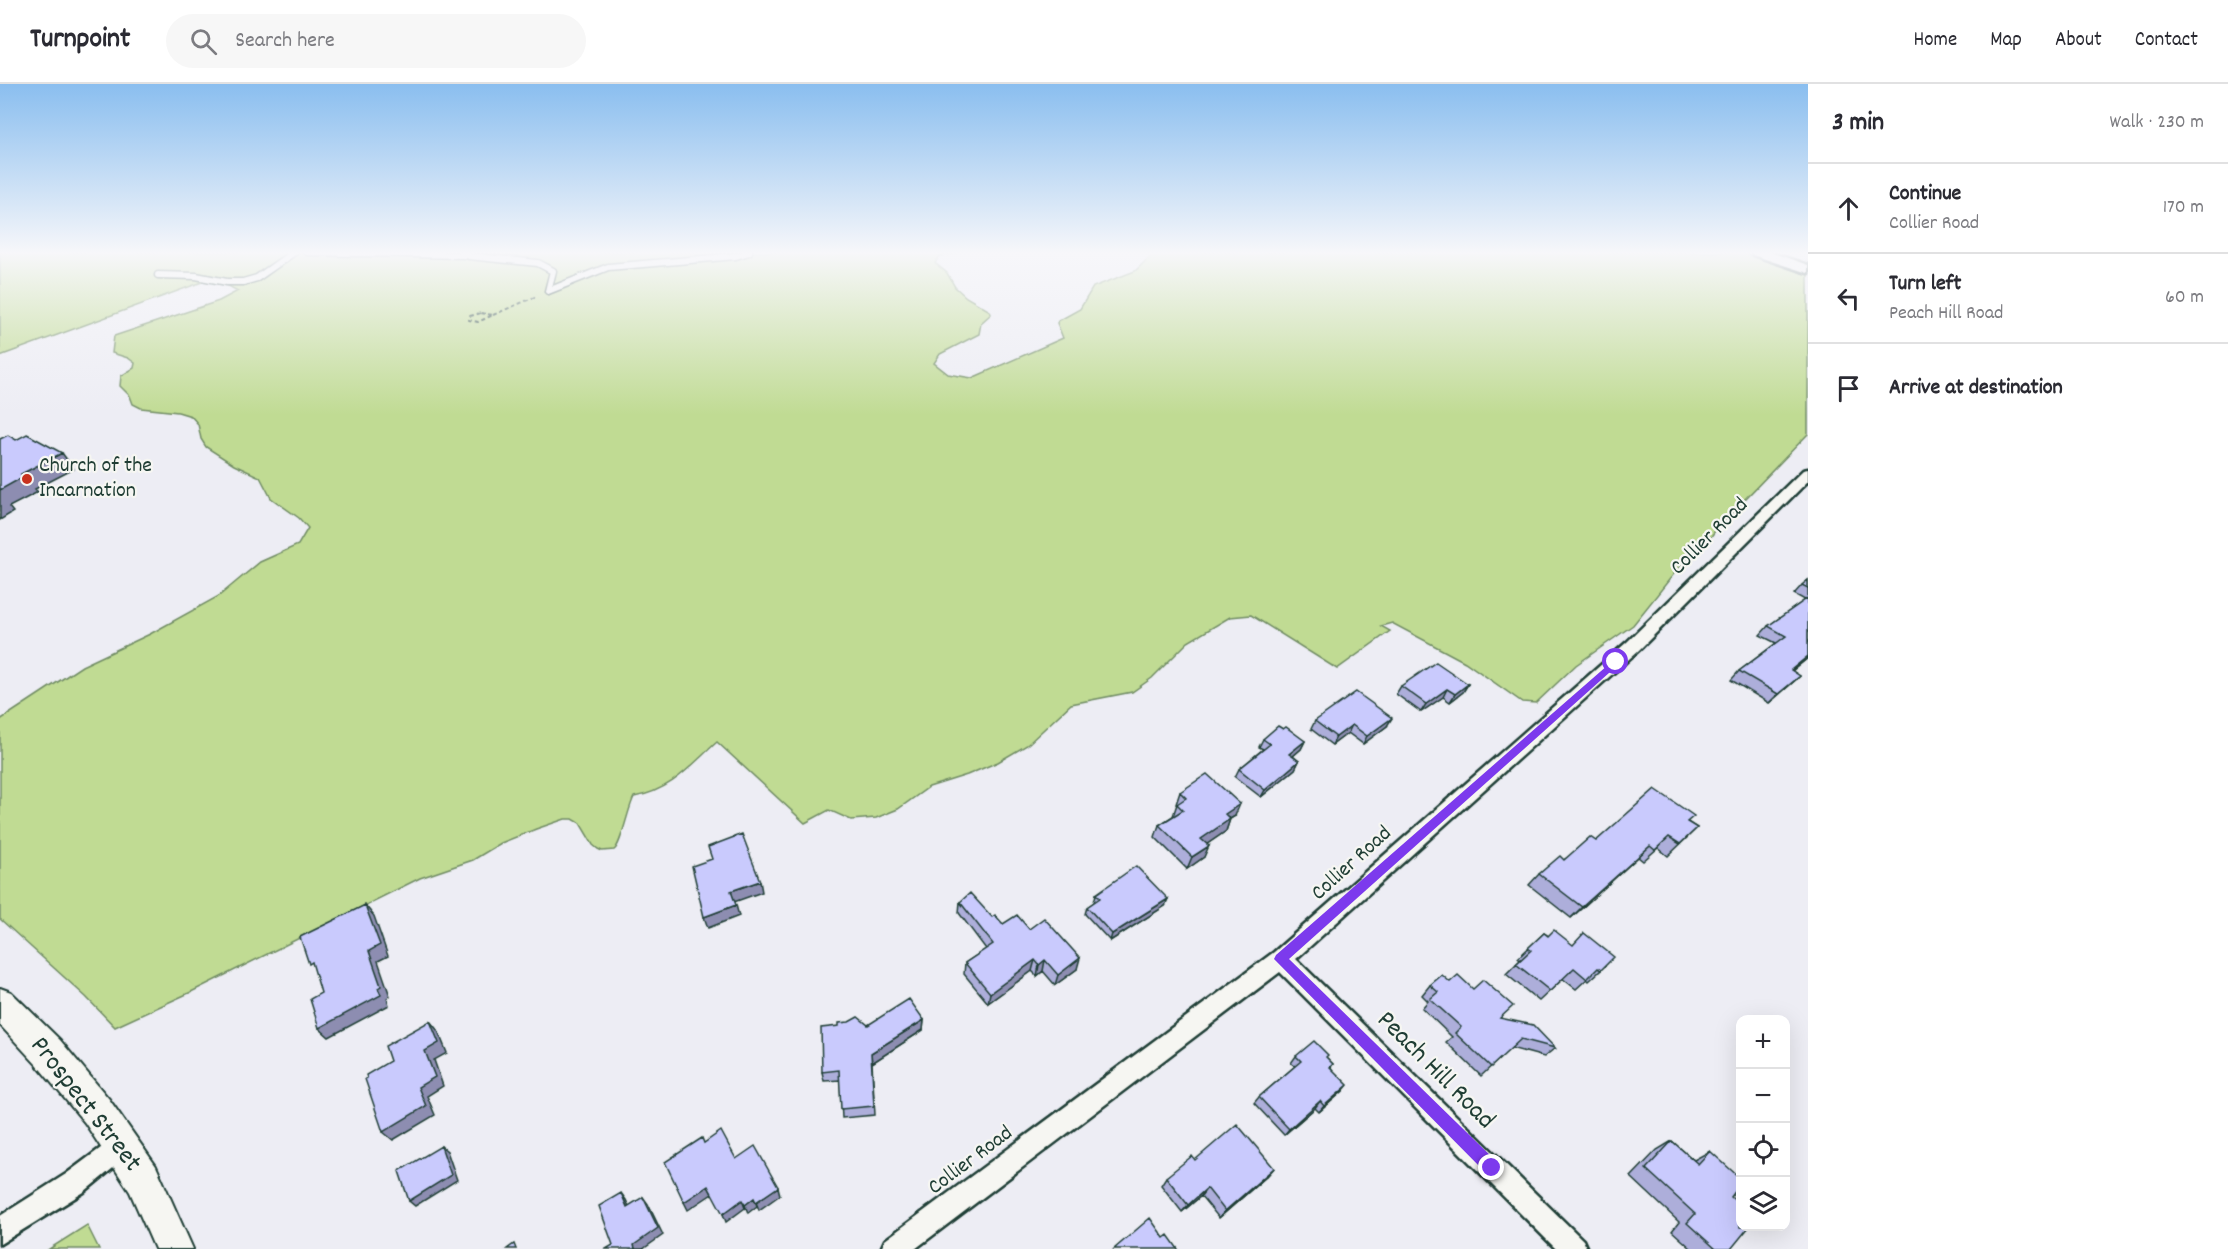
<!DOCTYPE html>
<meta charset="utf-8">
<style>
:root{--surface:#fff;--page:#f7f7f7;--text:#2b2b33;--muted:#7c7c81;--line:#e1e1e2}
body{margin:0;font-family:Dekko,sans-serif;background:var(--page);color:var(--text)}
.controls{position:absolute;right:18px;bottom:18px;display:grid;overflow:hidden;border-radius:12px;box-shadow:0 6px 24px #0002}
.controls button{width:54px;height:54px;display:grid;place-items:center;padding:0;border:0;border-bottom:2px solid var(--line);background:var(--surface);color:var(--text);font:30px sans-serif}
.stop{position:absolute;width:18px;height:18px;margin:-14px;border:4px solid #7c3aed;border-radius:50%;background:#fff}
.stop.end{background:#7c3aed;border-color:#fff;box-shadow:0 2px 6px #0008}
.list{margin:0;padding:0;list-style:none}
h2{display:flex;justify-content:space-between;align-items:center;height:78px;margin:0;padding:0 24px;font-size:26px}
h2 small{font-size:20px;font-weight:400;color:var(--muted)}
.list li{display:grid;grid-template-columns:39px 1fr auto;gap:18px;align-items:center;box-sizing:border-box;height:90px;padding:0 24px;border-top:2px solid var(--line)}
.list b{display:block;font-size:22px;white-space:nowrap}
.list p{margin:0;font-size:20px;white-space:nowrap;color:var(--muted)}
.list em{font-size:20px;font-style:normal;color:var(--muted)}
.icon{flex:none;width:33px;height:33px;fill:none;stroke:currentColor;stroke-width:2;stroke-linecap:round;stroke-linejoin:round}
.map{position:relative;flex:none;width:1808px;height:1165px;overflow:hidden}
header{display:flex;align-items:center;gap:36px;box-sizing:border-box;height:84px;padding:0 30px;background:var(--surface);border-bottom:2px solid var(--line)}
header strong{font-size:28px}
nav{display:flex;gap:33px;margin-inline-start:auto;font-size:21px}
.search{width:420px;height:54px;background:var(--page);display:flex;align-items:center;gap:15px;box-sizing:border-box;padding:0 21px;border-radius:33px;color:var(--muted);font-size:22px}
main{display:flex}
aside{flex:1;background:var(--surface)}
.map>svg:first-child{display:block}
.green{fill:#c0db93;stroke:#708c64;stroke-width:1.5}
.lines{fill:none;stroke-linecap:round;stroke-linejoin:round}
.service-casing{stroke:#1f3d34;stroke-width:9}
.minor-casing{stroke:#1f3d34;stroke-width:5}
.tertiary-casing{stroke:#1f3d34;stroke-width:5}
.secondary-casing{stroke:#1f3d34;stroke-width:4}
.path{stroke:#1f3d34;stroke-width:2;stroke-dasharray:4 3;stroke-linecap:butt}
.service{stroke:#f6f6f2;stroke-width:6}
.minor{fill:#f6f6f2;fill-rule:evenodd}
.tertiary{fill:#f6f6f2;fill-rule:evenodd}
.secondary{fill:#f6f6f2;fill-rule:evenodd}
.wall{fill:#adaeda;stroke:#1f3d34;stroke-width:1.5}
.shaded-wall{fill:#8d8db1;stroke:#1f3d34;stroke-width:1.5}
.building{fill:#c9cafd;stroke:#1f3d34;stroke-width:1.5}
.route{fill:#7c3aed}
.poi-dot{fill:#c8321e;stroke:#f6f6f2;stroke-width:2}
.labels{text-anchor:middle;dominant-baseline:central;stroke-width:4.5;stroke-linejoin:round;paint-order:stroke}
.poi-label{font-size:22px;fill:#1f3d34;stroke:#f6f6f2;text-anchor:start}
.street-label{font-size:22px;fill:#1f3d34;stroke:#f6f6f2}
.near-street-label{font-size:27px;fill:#1f3d34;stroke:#f6f6f2}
</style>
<header>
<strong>Turnpoint</strong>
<div class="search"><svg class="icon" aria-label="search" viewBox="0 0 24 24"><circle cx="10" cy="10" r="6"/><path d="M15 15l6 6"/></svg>Search here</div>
<nav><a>Home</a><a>Map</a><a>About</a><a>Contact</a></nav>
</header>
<main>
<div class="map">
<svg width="1808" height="1165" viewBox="0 0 1808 1165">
<rect width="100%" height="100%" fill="#ededf4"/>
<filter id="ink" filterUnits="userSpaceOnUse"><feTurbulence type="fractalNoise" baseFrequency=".0167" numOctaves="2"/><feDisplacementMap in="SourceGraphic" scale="12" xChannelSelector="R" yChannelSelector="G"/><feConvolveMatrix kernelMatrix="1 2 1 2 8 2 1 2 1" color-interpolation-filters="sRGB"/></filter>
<g filter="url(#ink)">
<!-- green -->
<path class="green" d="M0,168H961L939,173L935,179L947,189L955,203L966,213L990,227L991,230L981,239L979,250L940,270L934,279L948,290L972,294L1063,254L1057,239L1058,237L1080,225L1093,203L1135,187L1155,168H1739L1808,191V350L1717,444L1708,457L1685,476L1633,541L1576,581L1536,619L1522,618L1465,578L1392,539L1381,542L1390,547L1337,585L1251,531L1230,533L1188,558L1152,594L1132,608L1071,620L1027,661L998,678L967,691L929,703L898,725L876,734L851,736L829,726L805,739L717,658C690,682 672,706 634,713C628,724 621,762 614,766L602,767L598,765L593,761L580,739L573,735H565L536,745L501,759L473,776L420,794L189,909L115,943L86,913L0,835V636L82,582L150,550L219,512L260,478L298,461L308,444L299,434L271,414L260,393L234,381L206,363L201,355L198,340L191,332L178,328L141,324L133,320L130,312L120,302L121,292L134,284L135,279L128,274L112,269L114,252L219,217L238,207L213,194L0,272Z
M87,1141L99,1165H49Z"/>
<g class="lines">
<!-- service casing -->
<g class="service-casing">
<path id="service" d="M307,168L466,171
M462,168L469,172L538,179L553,187L548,207L608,183L736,172L749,168
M158,191L196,192L227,198H243L257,194L294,168"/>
</g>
<!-- minor casing -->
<g class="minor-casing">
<path id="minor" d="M1808,385V397L1639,566L1296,875L1583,1156L1587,1165H1556L1280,888L915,1165H881L885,1156L1274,868L1627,558L1803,386Z
M121,1051L129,1055L133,1063L129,1071L84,1108L0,1160V1132L66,1090L113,1055Z"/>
</g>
<!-- tertiary casing -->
<g class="tertiary-casing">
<path id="tertiary" d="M1752,168H1770L1808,181V189L1753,171Z"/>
</g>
<!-- secondary casing -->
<g class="secondary-casing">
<path id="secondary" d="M0,904L11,908L60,956L109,1015L156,1082L193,1165H155L130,1108L85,1039L36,980L0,941Z"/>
</g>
<!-- path -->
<path class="path" d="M481,229L493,231L478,238L469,236L470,232Z
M493,231L537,212"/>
<!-- service -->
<use href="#service" class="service"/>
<!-- minor -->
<use href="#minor" class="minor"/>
<!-- tertiary -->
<use href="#tertiary" class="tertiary"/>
<!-- secondary -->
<use href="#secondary" class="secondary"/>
</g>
<!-- wall -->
<path class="wall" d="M1808,496V574L1792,587L1800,592L1791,600L1769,619L1731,596L1739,587L1776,559L1760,551L1768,542L1805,516L1794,510L1802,501Z
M1468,600L1463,608L1450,618L1443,613L1421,628L1396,610L1401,602Z
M1315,637L1387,642L1363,660L1348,649L1332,661L1311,645Z
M1283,645L1305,657L1301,665L1293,672L1299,677L1295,685L1261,713L1235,693L1239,685L1263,665L1259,663L1263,655Z
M1180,708L1235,732L1230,735L1226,747L1207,760L1204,773L1187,785L1155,753L1159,741L1173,732L1177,720H1176Z
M1688,738L1697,744L1668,772L1658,764L1643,777L1638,773L1571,834L1529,801L1539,790L1596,757Z
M1096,810L1165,822L1110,857L1085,830L1087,823L1094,818Z
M960,818L992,833L1003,840L1029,845L1077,885L1055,901L1043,887L1037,892L1032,887L988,919L964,890L965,879L986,865L959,829Z
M1544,849L1601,886L1589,897L1587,895L1576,905L1563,895L1539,917L1506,890L1520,876L1518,874Z
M1450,898L1501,934L1555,964L1544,973L1511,964L1481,992L1446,958L1452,953L1422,924L1428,917L1422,911L1430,901Z
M924,936L923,946L872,979L875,1031L842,1034L840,996L824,997L822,988L868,941Z
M1296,972L1326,973L1333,980L1331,983L1343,1007L1319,1028L1315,1024L1284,1051L1254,1019L1259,1013L1295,982L1291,979Z
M1672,1057L1694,1076L1710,1067L1731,1113V1165H1692L1672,1147L1679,1138L1631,1093L1657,1066Z
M1195,1076L1274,1084L1267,1092L1219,1134L1201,1112L1182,1128L1161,1101L1166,1093Z"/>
<!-- shaded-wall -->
<path class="shaded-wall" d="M62,369L74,385L35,405L38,408L9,423L13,428L0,436V406L21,390Z
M1808,572V574L1782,595L1791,586Z
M1800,592L1791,600L1769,619L1778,610Z
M1468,600L1463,608L1450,618L1455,610Z
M1447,605L1443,613L1421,628L1426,620Z
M1392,634L1387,642L1363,660L1367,652Z
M1352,641L1348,649L1332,661L1336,653Z
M1305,657L1301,665L1286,678L1289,670Z
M1299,677L1295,685L1261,713L1265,706Z
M1240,720L1235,732L1220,741L1225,730Z
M1230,735L1226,747L1197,767L1201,755Z
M1209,762L1204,773L1187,785L1192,773Z
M1650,762L1638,773L1571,834L1582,823Z
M760,797L762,808L734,818L731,807Z
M1168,815L1165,822L1110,857L1112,850Z
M365,821L374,832L388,872L378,877L390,912L387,914L389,921L329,953L319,944L378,904L369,867Z
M736,821L739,832L708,844L704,833Z
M1080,874L1077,885L1055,901L1058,891Z
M1035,876L1032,887L988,919L990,909Z
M1045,876L1043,887L1037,892L1039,881Z
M924,936L923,946L872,979L871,969Z
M430,937L438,947L447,969L434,976L443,1002L427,1012L435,1031L393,1056L383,1048L418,1003Z
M1348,1001L1343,1007L1319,1028L1324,1022Z
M1320,1017L1315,1024L1284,1051L1289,1045Z
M441,1062L447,1067L457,1096L415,1122L409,1117Z
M1274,1084L1267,1092L1219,1134L1225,1127Z
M708,1102L712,1110L688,1126L684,1118Z
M778,1103L780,1111L759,1126L756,1118Z
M1207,1104L1201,1112L1182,1128L1188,1121Z
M621,1109L626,1116L633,1131L627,1123Z
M643,1113L648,1120L663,1151L643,1165H635L634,1161Z
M754,1114L757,1122L748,1129L745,1121Z
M742,1116L745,1124L726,1138L723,1130Z"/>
<!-- building -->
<path class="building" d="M27,350L62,369L21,390L25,392L0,406V355L8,351L16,356Z
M1808,496V504L1802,501Z
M1808,514V572L1791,586L1800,592L1778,610L1739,587L1786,552L1768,542Z
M1436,578L1468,600L1455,610L1447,605L1426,620L1401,602Z
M1356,608L1392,634L1367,652L1352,641L1336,653L1315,637Z
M1278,642L1283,645L1286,643L1305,657L1289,670L1299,677L1265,706L1239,685L1270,660L1263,655Z
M1207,690L1240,720L1225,730L1230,735L1201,755L1209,762L1192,773L1159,741L1183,726L1177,720L1186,714L1180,708Z
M1655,705L1694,732L1687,738L1697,744L1680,760L1669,753L1655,766L1650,762L1582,823L1539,790L1560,772L1564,776L1590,753L1596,757Z
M742,750L760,797L731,807L736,821L704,833L692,782L712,775L708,763Z
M1136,782L1168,815L1112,850L1087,823L1100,814L1096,810Z
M970,809L992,833L995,831L1003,840L1017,831L1029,845L1044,834L1080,874L1058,891L1045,876L1039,881L1035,876L990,909L965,879L993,860L960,818Z
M365,821L380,861L369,867L381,902L378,904L381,911L319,944L310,915L321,909L312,878L309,880L300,853Z
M1554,846L1573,861L1584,849L1614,873L1601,886L1598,884L1587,895L1574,884L1550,907L1516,880L1531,866L1528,864L1544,849L1548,852Z
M1442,891L1450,898L1458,891L1473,905L1483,896L1513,922L1500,934L1533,941L1555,964L1521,955L1491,983L1455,949L1461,943L1430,915L1438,908L1430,901Z
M909,915L924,936L871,969L874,1022L841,1025L839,986L822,988L821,944L839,942V939L849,938L858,933L868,941Z
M430,937L439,959L425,967L435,993L418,1003L426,1022L383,1048L365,995L367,994L366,991L390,977L385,962Z
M1314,957L1328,971L1326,973L1333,980L1330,983L1348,1001L1324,1022L1320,1017L1289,1045L1259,1013L1301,977L1296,972Z
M1237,1040L1274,1084L1225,1127L1207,1104L1188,1121L1166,1093L1192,1072L1195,1076Z
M721,1047L736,1075L755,1062L778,1103L756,1118L754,1114L745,1121L742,1116L723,1130L708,1102L684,1118L665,1078L702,1054L704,1059Z
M1672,1057L1698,1080L1710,1067L1740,1094V1101L1731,1113L1740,1121V1143H1749L1731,1165H1716L1687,1139L1695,1130L1646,1085Z
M441,1062L451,1091L409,1117L399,1087Z
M621,1109L627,1123L643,1113L658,1144L634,1161L635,1165H606L613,1161L599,1122Z
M1150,1134L1164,1154L1168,1151L1178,1165H1114Z
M514,1160L516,1165H507Z"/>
</g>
<!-- sky -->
<linearGradient id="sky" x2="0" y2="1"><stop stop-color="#8abeef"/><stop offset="0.51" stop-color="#f7f7fa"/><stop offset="1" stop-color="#f7f7fa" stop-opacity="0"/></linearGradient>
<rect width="1808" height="331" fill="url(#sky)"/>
<!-- route -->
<path class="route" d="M1616,574L1619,575V580L1289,875L1498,1079L1500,1084L1498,1090L1492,1092L1487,1090L1274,875L1276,871Z"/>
<!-- markers -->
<circle class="poi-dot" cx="27" cy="395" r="6"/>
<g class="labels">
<!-- poi labels -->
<g class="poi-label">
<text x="39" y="382">Church of the<tspan x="39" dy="25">Incarnation</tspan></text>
</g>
<!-- street labels -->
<g class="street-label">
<text transform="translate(1710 453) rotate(-45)">Collier Road</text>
<text transform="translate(1352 780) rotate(-42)">Collier Road</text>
<text transform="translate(971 1077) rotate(-37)">Collier Road</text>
</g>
<!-- near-street labels -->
<g class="near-street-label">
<text transform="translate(1435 987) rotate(45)">Peach Hill Road</text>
<text transform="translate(85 1021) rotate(52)">Prospect Street</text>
</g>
</g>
</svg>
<div class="controls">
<button>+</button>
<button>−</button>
<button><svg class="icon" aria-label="locate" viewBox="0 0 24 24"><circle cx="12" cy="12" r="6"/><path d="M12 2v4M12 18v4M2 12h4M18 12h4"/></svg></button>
<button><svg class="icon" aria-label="layers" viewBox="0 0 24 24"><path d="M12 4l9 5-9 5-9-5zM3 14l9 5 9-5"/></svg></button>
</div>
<div class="stop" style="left:1616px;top:578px"></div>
<div class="stop end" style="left:1492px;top:1084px"></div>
</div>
<aside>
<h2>3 min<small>Walk · 230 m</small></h2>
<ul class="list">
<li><svg class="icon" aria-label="ahead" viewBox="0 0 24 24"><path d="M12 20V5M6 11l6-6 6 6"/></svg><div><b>Continue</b><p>Collier Road</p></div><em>170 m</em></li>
<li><svg class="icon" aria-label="left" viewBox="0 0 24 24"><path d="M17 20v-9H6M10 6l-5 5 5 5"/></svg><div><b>Turn left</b><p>Peach Hill Road</p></div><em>60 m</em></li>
<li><svg class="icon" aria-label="arrive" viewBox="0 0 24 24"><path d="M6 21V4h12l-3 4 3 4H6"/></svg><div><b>Arrive at destination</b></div></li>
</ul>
</aside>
</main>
